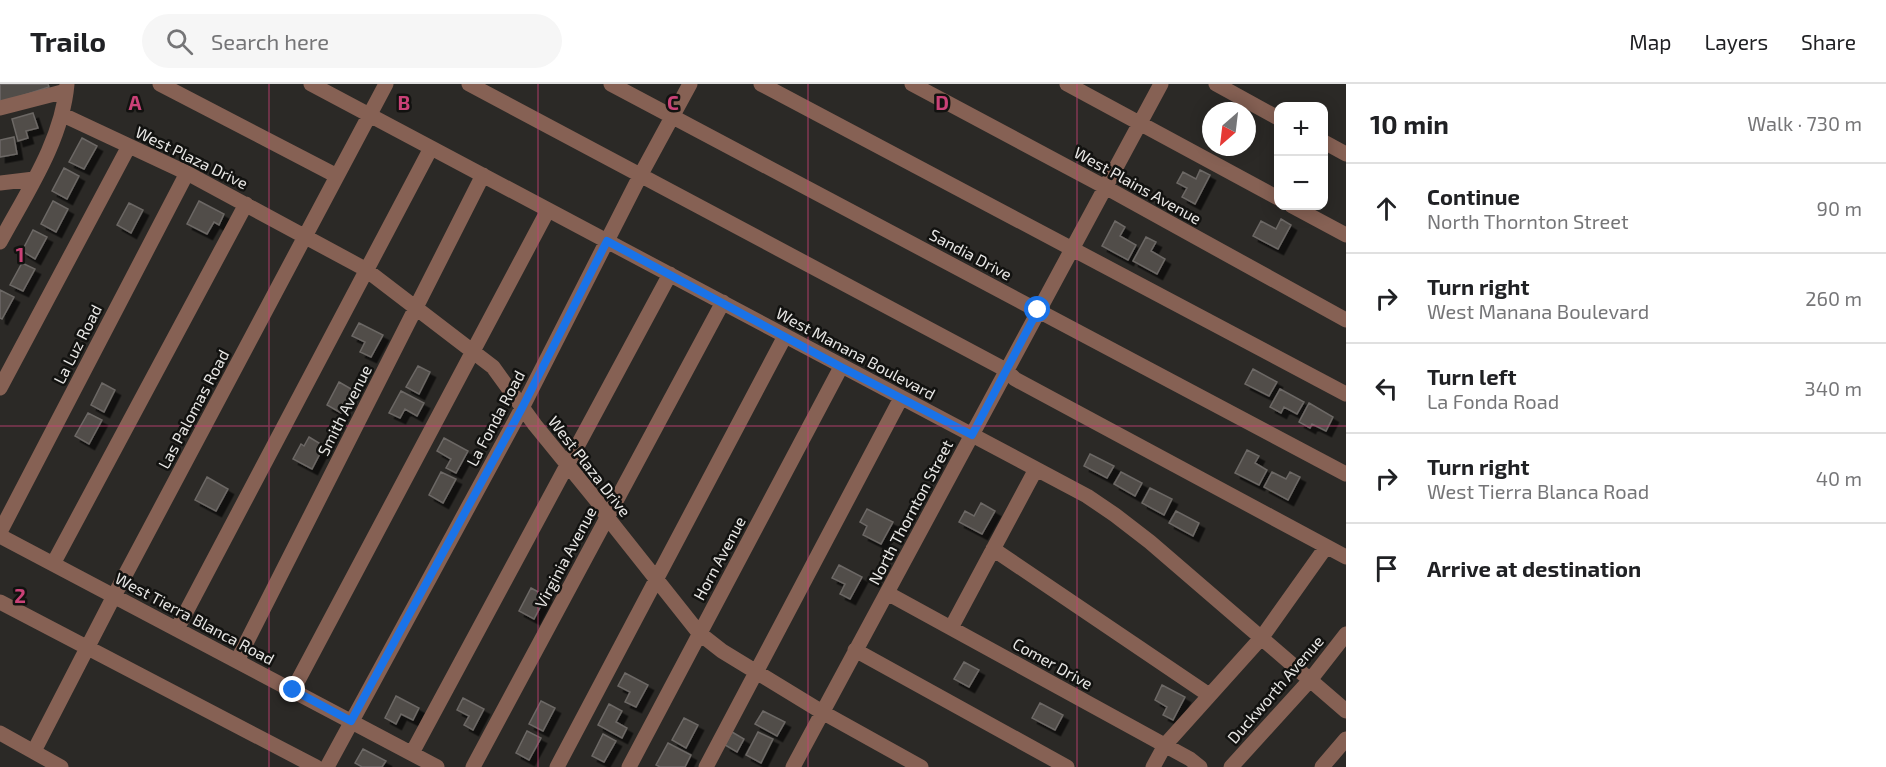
<!DOCTYPE html>
<meta charset="utf-8">
<style>
:root{--surface:#fff;--page:#f6f6f6;--text:#202124;--muted:#757577;--line:#e0e0e0}
body{margin:0;font-family:"Exo 2",sans-serif;background:var(--page);color:var(--text)}
.controls{position:absolute;right:18px;top:18px;display:grid;overflow:hidden;border-radius:12px;box-shadow:0 3px 15px #0003}
.controls button{width:54px;height:54px;display:grid;place-items:center;padding:0;border:0;border-bottom:2px solid var(--line);background:var(--surface);color:var(--text);font:30px sans-serif}
.compass{position:absolute;left:1202px;top:18px;width:54px;height:54px;border-radius:50%;background:var(--surface);box-shadow:0 3px 15px #0003;rotate:208deg}
.stop{position:absolute;width:18px;height:18px;margin:-14px;border:4px solid #1a73e8;border-radius:50%;background:#fff}
.stop.end{background:#1a73e8;border-color:#fff;box-shadow:0 2px 6px #0008}
.list{margin:0;padding:0;list-style:none}
h2{display:flex;justify-content:space-between;align-items:center;height:78px;margin:0;padding:0 24px;font-size:26px}
h2 small{font-size:20px;font-weight:400;color:var(--muted)}
.list li{display:grid;grid-template-columns:39px 1fr auto;gap:18px;align-items:center;box-sizing:border-box;height:90px;padding:0 24px;border-top:2px solid var(--line)}
.list b{display:block;font-size:22px;white-space:nowrap}
.list p{margin:0;font-size:20px;white-space:nowrap;color:var(--muted)}
.list em{font-size:20px;font-style:normal;color:var(--muted)}
.icon{flex:none;width:33px;height:33px;fill:none;stroke:currentColor;stroke-width:2;stroke-linecap:round;stroke-linejoin:round}
.map{position:relative;flex:none;width:1346px;height:683px;overflow:hidden}
header{display:flex;align-items:center;gap:36px;box-sizing:border-box;height:84px;padding:0 30px;background:var(--surface);border-bottom:2px solid var(--line)}
header strong{font-size:28px}
nav{display:flex;gap:33px;margin-inline-start:auto;font-size:21px}
.search{width:420px;height:54px;background:var(--page);display:flex;align-items:center;gap:15px;box-sizing:border-box;padding:0 21px;border-radius:33px;color:var(--muted);font-size:22px}
main{display:flex}
aside{flex:1;background:var(--surface)}
.map>svg:first-child{display:block}
.building{fill:#514d4a;stroke:#6c6865;stroke-width:1.5;filter:url(#shadow)}
.lines{fill:none;stroke-linecap:round;stroke-linejoin:round}
.minor{stroke:#866154;stroke-width:15}
.route{stroke:#1a73e8;stroke-width:8}
.grid{fill:none;stroke:#ca4177;stroke-width:1.5;stroke-opacity:0.55}
.labels{text-anchor:middle;dominant-baseline:central;stroke-width:5;stroke-linejoin:round;paint-order:stroke}
.street-label{font-size:16px;fill:#e8e7e5;stroke:#121210}
.grid-label{font-size:20px;text-anchor:middle;font-weight:bold;fill:#ca4177;stroke:#121210;stroke-width:5;stroke-linejoin:round;paint-order:stroke}
</style>
<header>
<strong>Trailo</strong>
<div class="search"><svg class="icon" aria-label="search" viewBox="0 0 24 24"><circle cx="10" cy="10" r="6"/><path d="M15 15l6 6"/></svg>Search here</div>
<nav><a>Map</a><a>Layers</a><a>Share</a></nav>
</header>
<main>
<div class="map">
<svg width="1346" height="683" viewBox="0 0 1346 683">
<defs>
<filter id="shadow"><feDropShadow dx="5.5" dy="5.5" stdDeviation="0" flood-color="#0009"/></filter>
</defs>
<rect width="100%" height="100%" fill="#2b2926"/>
<!-- building -->
<path class="building" d="M0,0H48L49,3L0,19Z
M33,29L38,44L26,47L28,54L18,57L12,35Z
M14,53L17,70L0,73V56Z
M82,54L97,62L84,85L69,78Z
M64,84L79,92L67,115L52,107Z
M1200,86L1210,91L1195,120L1182,113L1187,104L1177,99L1183,88L1196,95Z
M53,117L68,125L56,148L41,140Z
M199,117L224,130L219,141L214,138L207,150L187,140Z
M129,119L143,126L131,149L117,141Z
M1281,135L1291,141L1278,165L1253,152L1261,137L1276,145Z
M1115,137L1125,143L1120,152L1136,161L1128,176L1102,162Z
M33,146L47,153L35,175L22,167Z
M1146,153L1156,158L1151,167L1165,175L1157,190L1133,177Z
M22,179L35,185L23,207L10,201Z
M0,206L14,213L2,235L0,234Z
M359,239L383,251L371,273L360,268L365,258L352,252Z
M418,282L430,288L419,310L406,303Z
M1253,285L1277,298L1269,312L1245,300Z
M339,298L353,306L341,329L327,321Z
M102,299L115,306L104,328L91,321Z
M1280,305L1304,318L1297,330L1284,323L1281,329L1270,323Z
M401,307L424,319L417,332L405,325L400,334L389,329Z
M1309,319L1333,333L1326,347L1312,340L1310,344L1299,338Z
M88,329L102,336L89,360L75,352Z
M309,353L324,362L312,385L293,375L301,360L304,362Z
M444,354L468,367L456,389L446,384L451,375L437,367Z
M1247,366L1259,372L1255,379L1267,386L1259,401L1235,389Z
M1090,370L1114,382L1107,394L1084,382Z
M441,388L456,395L443,419L429,411Z
M1121,388L1142,399L1135,412L1114,400Z
M1272,388L1286,395L1290,388L1300,393L1288,416L1264,403Z
M207,393L228,405L216,427L195,416Z
M1150,404L1172,415L1164,431L1142,419Z
M981,419L995,427L982,450L959,438L965,427L974,432Z
M867,425L893,438L881,460L863,451L867,442L860,438Z
M1176,427L1199,439L1193,452L1169,439Z
M839,481L862,493L850,515L840,510L845,500L832,494Z
M531,504L546,512L534,535L519,527Z
M964,578L979,586L969,603L954,595Z
M625,589L648,601L636,623L625,618L630,608L618,602Z
M1162,601L1185,613L1173,636L1163,631L1167,623L1155,616Z
M396,612L419,624L413,636L401,630L396,640L385,634Z
M463,614L484,625L473,646L464,641L469,632L457,626Z
M541,617L555,624L543,647L529,640Z
M1040,619L1063,631L1055,646L1032,634Z
M609,620L622,627L616,638L627,644L622,654L598,641Z
M763,627L785,638L777,652L755,640Z
M684,634L698,641L686,664L672,656Z
M527,647L541,654L529,676L516,669Z
M732,648L744,655L737,668L725,661Z
M758,648L773,655L761,679L746,671Z
M603,650L616,657L604,678L592,672Z
M668,659L691,671L685,683H660L656,681Z
M363,665L386,677L382,683H362L355,679Z"/>
<g class="lines">
<!-- minor -->
<path class="minor" d="M160,0L337,92
M311,0L1087,412L1115,431L1150,458L1346,627
M469,0L1006,286L1015,295L1346,473
M611,0L1346,390
M761,0L1346,310
M912,0L1105,103L1346,236
M1067,0L1278,114
M1216,0L1278,34
M0,24L66,7
M63,31L187,89L365,185L493,283L535,341L597,417L607,433L699,549L722,567L822,628L921,683
M1324,58L1346,70
M0,99L34,95
M1292,122L1346,151
M0,158C27,108 62,57 67,0
M0,304L129,62
M0,448L187,89
M0,452L437,683
M993,465L1209,611
M53,480L246,120
M887,509L1190,675L1200,683
M0,518L316,683
M951,544L1036,385
M177,545L431,64
M855,566L1067,683
M237,577L483,91
M293,606L548,126
M0,649L61,683
M34,667L114,512L386,0
M412,669L670,190
M327,683L522,324L640,92L690,0
M473,683L723,218
M557,683L785,252
M629,683L841,283
M706,683L901,314
M793,683L1161,0
M1153,683L1165,661L1262,553L1326,463
M1231,683L1311,595L1346,550
M1322,683L1346,655"/>
</g>
<g class="lines">
<!-- route -->
<path class="route" d="M293,606L351,637L522,324L607,157L841,283L972,351L1038,226"/>
</g>
<!-- grid -->
<path class="grid" d="M269,0V683M538,0V683M808,0V683M1077,0V683M0,342H1346"/>
<g class="labels">
<!-- street labels -->
<g class="street-label">
<text transform="translate(192 73) rotate(26)">West Plaza Drive</text>
<text transform="translate(1138 101) rotate(29)">West Plains Avenue</text>
<text transform="translate(971 170) rotate(28)">Sandia Drive</text>
<text transform="translate(77 260) rotate(-63)">La Luz Road</text>
<text transform="translate(856 269) rotate(28)">West Manana Boulevard</text>
<text transform="translate(193 325) rotate(-62)">Las Palomas Road</text>
<text transform="translate(344 326) rotate(-63)">Smith Avenue</text>
<text transform="translate(495 334) rotate(-62)">La Fonda Road</text>
<text transform="translate(590 382) rotate(52)">West Plaza Drive</text>
<text transform="translate(910 428) rotate(-62)">North Thornton Street</text>
<text transform="translate(565 473) rotate(-62)">Virginia Avenue</text>
<text transform="translate(719 474) rotate(-62)">Horn Avenue</text>
<text transform="translate(195 534) rotate(28)">West Tierra Blanca Road</text>
<text transform="translate(1053 579) rotate(29)">Comer Drive</text>
<text transform="translate(1275 605) rotate(-49)">Duckworth Avenue</text>
</g>
</g>
<g class="grid-label">
<text x="135" y="26">A</text>
<text x="404" y="26">B</text>
<text x="673" y="26">C</text>
<text x="942" y="26">D</text>
<text x="20" y="178">1</text>
<text x="20" y="519">2</text>
</g>
</svg>
<div class="controls">
<button>+</button>
<button>−</button>
</div>
<svg class="compass" viewBox="-18 -18 36 36"><path d="M0-13l5 13h-10z" fill="#e53935"/><path d="M0 13l5-13h-10z" fill="#757577"/></svg>
<div class="stop" style="left:1038px;top:226px"></div>
<div class="stop end" style="left:293px;top:606px"></div>
</div>
<aside>
<h2>10 min<small>Walk · 730 m</small></h2>
<ul class="list">
<li><svg class="icon" aria-label="ahead" viewBox="0 0 24 24"><path d="M12 20V5M6 11l6-6 6 6"/></svg><div><b>Continue</b><p>North Thornton Street</p></div><em>90 m</em></li>
<li><svg class="icon" aria-label="right" viewBox="0 0 24 24"><path d="M7 20v-9h11M14 6l5 5-5 5"/></svg><div><b>Turn right</b><p>West Manana Boulevard</p></div><em>260 m</em></li>
<li><svg class="icon" aria-label="left" viewBox="0 0 24 24"><path d="M17 20v-9H6M10 6l-5 5 5 5"/></svg><div><b>Turn left</b><p>La Fonda Road</p></div><em>340 m</em></li>
<li><svg class="icon" aria-label="right" viewBox="0 0 24 24"><path d="M7 20v-9h11M14 6l5 5-5 5"/></svg><div><b>Turn right</b><p>West Tierra Blanca Road</p></div><em>40 m</em></li>
<li><svg class="icon" aria-label="arrive" viewBox="0 0 24 24"><path d="M6 21V4h12l-3 4 3 4H6"/></svg><div><b>Arrive at destination</b></div></li>
</ul>
</aside>
</main>
